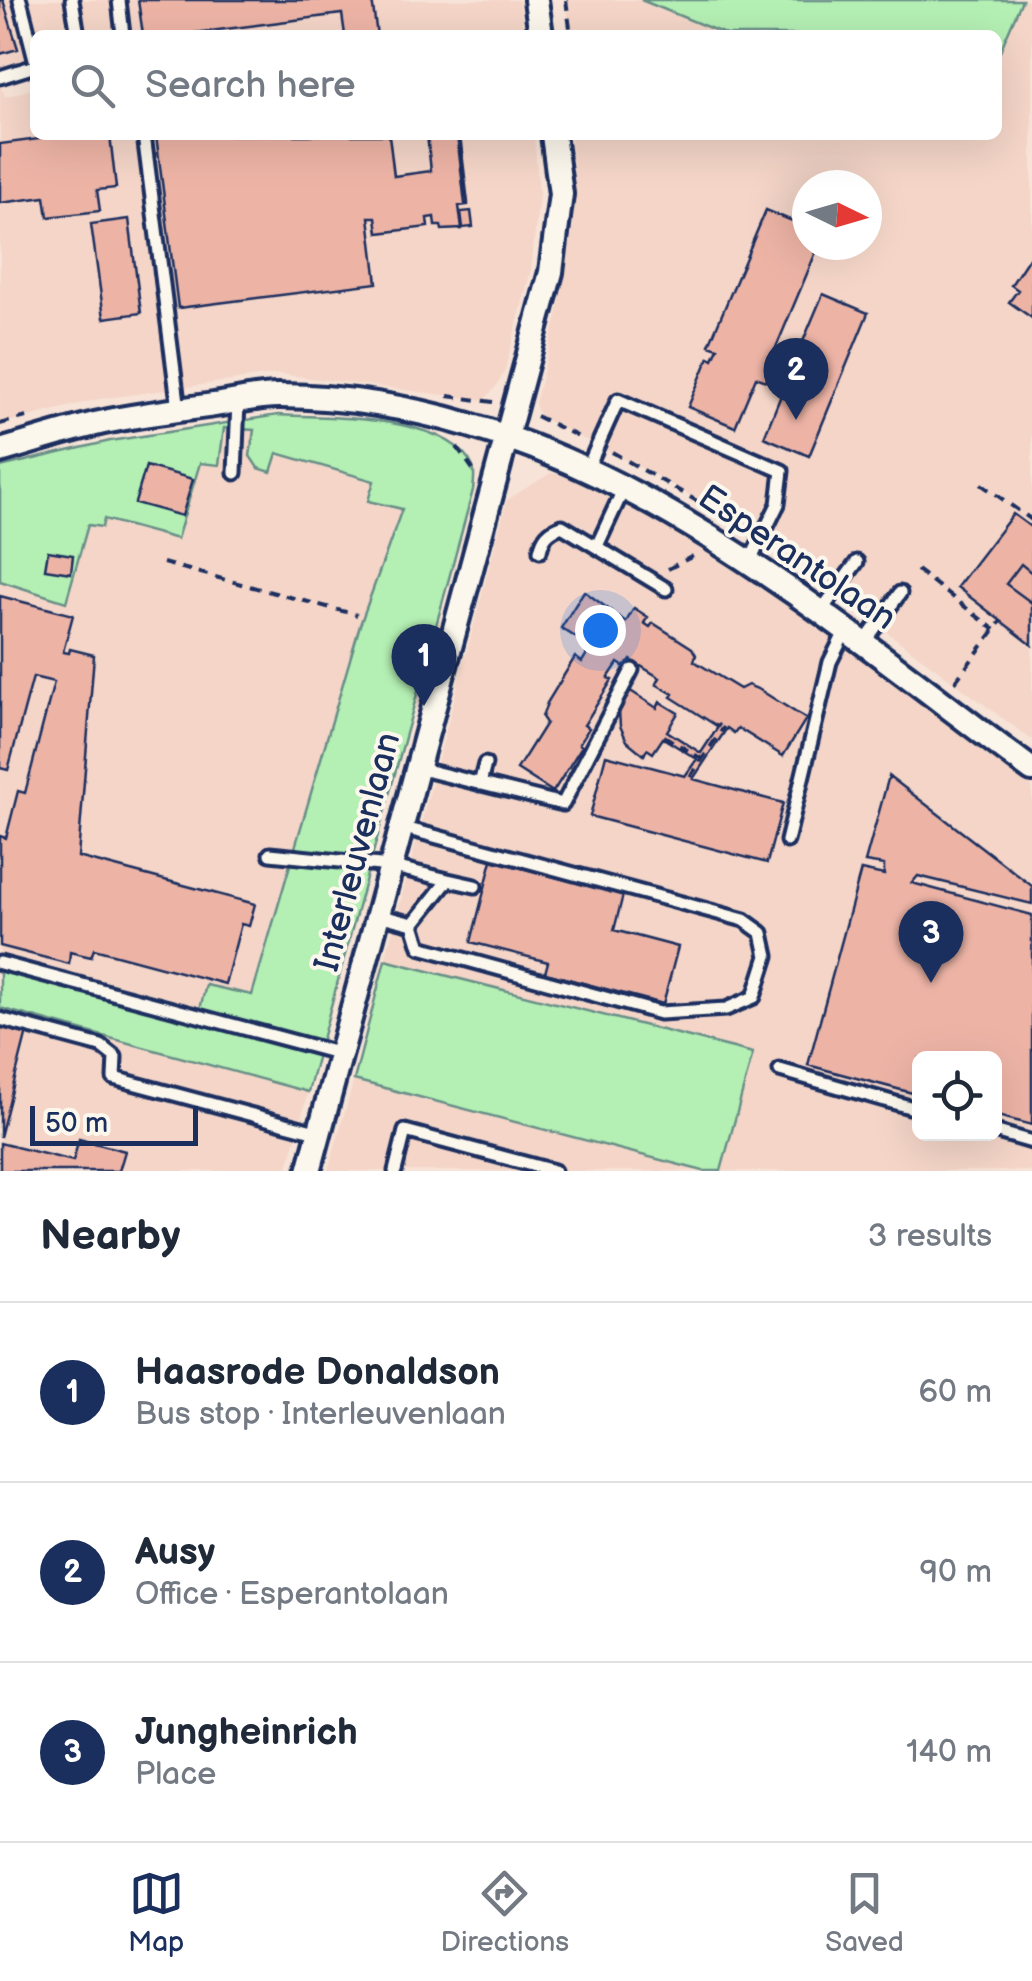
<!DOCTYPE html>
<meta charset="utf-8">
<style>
:root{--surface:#fff;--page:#f6f6f7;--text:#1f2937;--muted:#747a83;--line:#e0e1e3;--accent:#1b2f5e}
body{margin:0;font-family:"Balsamiq Sans",sans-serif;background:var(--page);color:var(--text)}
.controls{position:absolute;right:30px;bottom:30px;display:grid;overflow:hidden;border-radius:15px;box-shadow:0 10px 40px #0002}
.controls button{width:90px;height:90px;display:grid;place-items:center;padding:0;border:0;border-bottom:2px solid var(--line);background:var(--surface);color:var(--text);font:50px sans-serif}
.compass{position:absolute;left:792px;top:170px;width:90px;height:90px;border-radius:50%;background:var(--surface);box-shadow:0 10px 40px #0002;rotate:95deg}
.scale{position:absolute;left:30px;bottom:25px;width:168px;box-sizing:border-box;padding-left:10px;border:5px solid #1b2f5e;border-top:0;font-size:28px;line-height:35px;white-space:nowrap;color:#1b2f5e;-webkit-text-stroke:8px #fbf7ec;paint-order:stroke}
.you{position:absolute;left:600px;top:630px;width:35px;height:35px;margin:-25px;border:8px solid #fff;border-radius:50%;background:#1a73e8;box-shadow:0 0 0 15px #1a73e833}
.badge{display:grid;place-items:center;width:65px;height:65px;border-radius:50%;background:var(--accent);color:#fff;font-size:32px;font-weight:700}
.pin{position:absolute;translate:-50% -82px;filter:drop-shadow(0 2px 5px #0008)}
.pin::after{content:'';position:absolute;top:52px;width:35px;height:30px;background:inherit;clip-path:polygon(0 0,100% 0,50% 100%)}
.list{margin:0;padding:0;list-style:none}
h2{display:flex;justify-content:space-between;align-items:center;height:130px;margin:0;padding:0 40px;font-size:42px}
h2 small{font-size:32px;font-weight:400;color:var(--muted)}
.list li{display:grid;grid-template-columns:65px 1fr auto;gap:30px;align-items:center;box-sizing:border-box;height:180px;padding:0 40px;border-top:2px solid var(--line)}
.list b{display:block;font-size:38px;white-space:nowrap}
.list p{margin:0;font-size:32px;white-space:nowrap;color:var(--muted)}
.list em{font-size:32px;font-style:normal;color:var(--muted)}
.icon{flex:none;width:55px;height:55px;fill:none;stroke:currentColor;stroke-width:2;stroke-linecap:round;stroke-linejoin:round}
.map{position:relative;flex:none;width:1032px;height:1171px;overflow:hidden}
.search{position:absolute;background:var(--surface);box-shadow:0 10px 40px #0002;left:30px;right:30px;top:30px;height:110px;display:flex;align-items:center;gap:25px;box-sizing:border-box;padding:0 35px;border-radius:15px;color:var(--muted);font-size:38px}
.sheet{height:670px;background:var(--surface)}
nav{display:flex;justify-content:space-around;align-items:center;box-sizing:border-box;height:140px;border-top:2px solid var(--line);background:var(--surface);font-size:28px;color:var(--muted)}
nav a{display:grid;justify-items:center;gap:5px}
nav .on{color:var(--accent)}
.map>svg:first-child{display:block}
.built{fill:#f4d5c8;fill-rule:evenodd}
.green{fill:#b4efb3;stroke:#688f88;stroke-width:2.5}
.building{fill:#edb4a6;stroke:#1b2f5e;stroke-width:2.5}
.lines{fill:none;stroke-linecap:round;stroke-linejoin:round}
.service-casing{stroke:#1b2f5e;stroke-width:19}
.minor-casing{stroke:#1b2f5e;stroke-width:30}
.path{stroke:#1b2f5e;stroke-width:4;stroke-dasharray:10 8;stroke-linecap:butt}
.service{stroke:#fbf7ec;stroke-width:11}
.minor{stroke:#fbf7ec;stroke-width:22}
.labels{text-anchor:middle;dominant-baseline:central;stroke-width:8;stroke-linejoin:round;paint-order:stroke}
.street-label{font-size:35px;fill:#1b2f5e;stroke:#fbf7ec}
</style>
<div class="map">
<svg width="1032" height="1171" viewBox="0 0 1032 1171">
<rect width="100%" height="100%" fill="#f7e3d7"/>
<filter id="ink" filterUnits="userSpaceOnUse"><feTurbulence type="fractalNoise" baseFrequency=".01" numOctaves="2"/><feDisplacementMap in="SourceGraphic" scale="20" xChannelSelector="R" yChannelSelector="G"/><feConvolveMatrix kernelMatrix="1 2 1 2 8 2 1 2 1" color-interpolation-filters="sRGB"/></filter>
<g filter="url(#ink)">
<!-- built -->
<path class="built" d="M0,0H519L525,35H35V77L0,84L5,97L35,88V135H534L539,194L531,270L504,373L494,389L484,400L279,374L99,399L0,424Z
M566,0H641L727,35H571Z
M1022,0H1032V740L762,539L655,475L540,417L535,404L558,312L573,227L575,182L570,135H997V58ZM807,185H867V245H807Z
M278,415L362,420L437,433L455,445L474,469L473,490L434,639L368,864L314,1070L0,985V467L110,441Z
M551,473L572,478L708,548L840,642L1032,787V1171H721L752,1053L385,960L507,500ZM920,1058H994V1134H920Z
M0,1008L308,1092L287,1171H0Z
M354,1080L703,1171H328Z"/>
<!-- green -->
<path class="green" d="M641,0H1022L997,58V35H727Z
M278,415C328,418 450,414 473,467C475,473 474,483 473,490C419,691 361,891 308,1092L0,1008V965L198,1017L206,985L252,995L360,625L402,509L368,501L374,481L277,453L271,472L258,468L250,456L254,430L224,428L219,465L200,463L177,539L104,519L102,527L88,525L66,602L0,581V467L110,441Z
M385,960L753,1053L721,1171H703L354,1080Z"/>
<!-- building -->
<path class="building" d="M0,0H3L18,49L0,54Z
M138,0H372L377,35H345L342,14L179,35H143Z
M38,135H110L116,188L97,190L100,211L48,217L45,197L0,203V144L39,139Z
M156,135H389L394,176L431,171L427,135H457L468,205L459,206L462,229L442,230L441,226H435L434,217L427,218L428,227L378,233L376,217H369L377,283L178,308Z
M457,135H460L468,203L465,204Z
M766,210L807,227V245H819L767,369L788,377L823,294L868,313L809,456L764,437L784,388L756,377L735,427L688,407L709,357L713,359L718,348L709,345Z
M471,211L473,227L463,228L461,212Z
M129,219L141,313L104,318L91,224Z
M1032,253V318L1009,302L1018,290L1011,285Z
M146,466L193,479L182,516L135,503Z
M1013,514L1032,528V645L957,587Z
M48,551L73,555L71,573L45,569Z
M1021,564L1032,573V603L1006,584Z
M584,591L626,622L634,608L648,617L644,623L650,627L653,623L692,648L696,655L694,661L740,689L748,685L760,690L806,719L783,756L738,728L734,733L727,728L693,779L783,803L767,863L590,816L606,755L685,776L697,759L663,738L653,753L647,749L644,755L627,741L620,726L619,711L629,690L657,708L660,702L678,713L667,731L701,753L720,724L717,726L671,697L673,694L656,684L660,678L631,660L626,668L618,663L608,678L612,680L584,725L589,728L579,744L582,746L553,792L517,769L546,723L542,717L547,703L575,657L582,662L591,647L561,628Z
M0,596L73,615L63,652L69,653L70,649L94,655L78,857L255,904L249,926L241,924L225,984L94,949L91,957L70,952L69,964L0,946V836L6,838L18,791L25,793L54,682L33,677L8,770L0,768Z
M889,776L1032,886V904L918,876L912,883L1032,915V1125L994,1115V1058H920V1095L808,1065L861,870L884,875V865L865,862Z
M492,860L623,895L614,930L678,947L663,1004L545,973L548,962L471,942Z
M0,1025L27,1032L0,1137Z
M79,1139L125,1151L119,1171H0V1143L73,1161Z"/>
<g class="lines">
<!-- service casing -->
<g class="service-casing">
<path id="service" d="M20,0L35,59
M72,0L78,35
M119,0L123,35
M0,77L35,66
M144,135L179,410
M587,469L618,400L782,471L778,504L750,561
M235,473L238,402
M597,546L624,488
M540,551C543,537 548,531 562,526L666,589
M821,611L857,562
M864,643L900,593
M417,768L563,804L632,670
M480,784L485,764
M787,841L830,662L846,630
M270,854L390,866L448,880L413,924L420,947L660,1013L726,1009L754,997L767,956L762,933L744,920L401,827
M448,880L475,886
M378,915L413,924
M0,963L341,1054
M0,1019L101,1046L115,1057L114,1078L320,1133
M780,1070L920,1110
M994,1131L1032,1142
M395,1171L405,1131L554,1171"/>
</g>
<!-- minor casing -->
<g class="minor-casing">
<path id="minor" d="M536,0L541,35
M0,451C36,441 73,428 109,421C144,414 179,410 214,405C236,402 260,395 281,396C582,400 805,602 1032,770
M309,1171L551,272L561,194L553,135"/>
</g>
<!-- path -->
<path class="path" d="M566,0L571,35
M448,396L493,402
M536,416L581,438
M0,424L34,415
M457,447L474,471
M612,452L747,530
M981,484L1032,520
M776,549L821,581
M163,563L357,615
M668,569L695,555
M917,570L995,630
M849,601L866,613
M955,682L1001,621
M664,736L702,759
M690,777L724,727"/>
<!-- service -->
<use href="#service" class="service"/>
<!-- minor -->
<use href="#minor" class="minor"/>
</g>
</g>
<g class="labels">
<!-- street labels -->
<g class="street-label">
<text transform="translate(797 558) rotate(34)">Esperantolaan</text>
<text transform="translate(358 852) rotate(-75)">Interleuvenlaan</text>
</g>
</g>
</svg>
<div class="controls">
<button><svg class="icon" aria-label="locate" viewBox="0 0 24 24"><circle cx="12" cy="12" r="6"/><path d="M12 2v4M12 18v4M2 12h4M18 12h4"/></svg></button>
</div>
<svg class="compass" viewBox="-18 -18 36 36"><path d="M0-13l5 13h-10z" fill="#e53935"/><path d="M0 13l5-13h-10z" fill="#747a83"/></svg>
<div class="scale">50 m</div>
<div class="you"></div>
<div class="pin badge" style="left:424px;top:706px">1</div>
<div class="pin badge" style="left:796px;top:420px">2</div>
<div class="pin badge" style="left:931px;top:983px">3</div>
<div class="search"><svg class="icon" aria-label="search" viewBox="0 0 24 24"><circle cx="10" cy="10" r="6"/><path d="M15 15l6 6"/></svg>Search here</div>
</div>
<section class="sheet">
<h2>Nearby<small>3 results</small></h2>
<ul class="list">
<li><span class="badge">1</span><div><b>Haasrode Donaldson</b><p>Bus stop · Interleuvenlaan</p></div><em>60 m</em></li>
<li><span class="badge">2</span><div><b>Ausy</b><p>Office · Esperantolaan</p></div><em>90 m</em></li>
<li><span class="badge">3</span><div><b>Jungheinrich</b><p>Place</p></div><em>140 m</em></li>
</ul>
</section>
<nav>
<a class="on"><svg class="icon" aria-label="map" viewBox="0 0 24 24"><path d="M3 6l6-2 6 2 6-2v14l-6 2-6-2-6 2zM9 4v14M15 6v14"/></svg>Map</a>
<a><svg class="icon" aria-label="directions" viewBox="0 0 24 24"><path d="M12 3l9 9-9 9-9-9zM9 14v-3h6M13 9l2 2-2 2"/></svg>Directions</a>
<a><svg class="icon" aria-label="saved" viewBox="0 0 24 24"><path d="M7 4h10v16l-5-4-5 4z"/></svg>Saved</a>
</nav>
